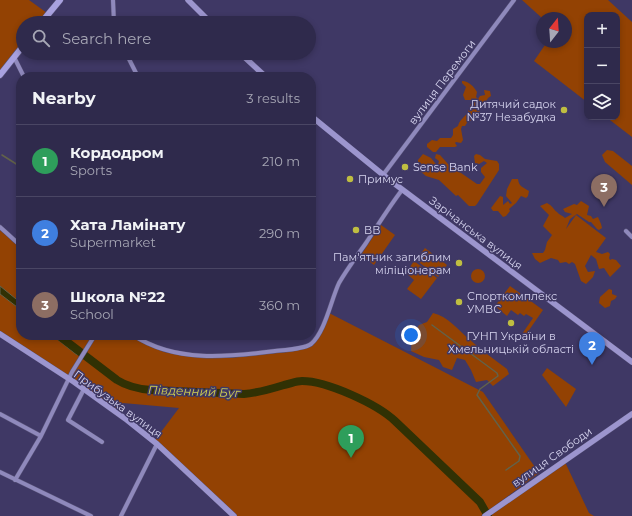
<!DOCTYPE html>
<meta charset="utf-8">
<style>
:root{--surface:#2f2a4c;--page:#373253;--text:#f1f3f6;--muted:#a7a7b5;--line:#4a4664;--accent:#8abfa5}
body{margin:0;font-family:Montserrat,sans-serif;background:var(--page);color:var(--text)}
.controls{position:absolute;right:12px;top:12px;display:grid;overflow:hidden;border-radius:8px;box-shadow:0 2px 6px #0003}
.controls button{width:36px;height:36px;display:grid;place-items:center;padding:0;border:0;border-bottom:1px solid var(--line);background:var(--surface);color:var(--text);font:20px sans-serif}
.compass{position:absolute;left:536px;top:12px;width:36px;height:36px;border-radius:50%;background:var(--surface);box-shadow:0 2px 6px #0003;rotate:17deg}
.you{position:absolute;left:411px;top:335px;width:14px;height:14px;margin:-10px;border:3px solid #fff;border-radius:50%;background:#1a73e8;box-shadow:0 0 0 6px #1a73e833}
.badge{display:grid;place-items:center;width:26px;height:26px;border-radius:50%;background:var(--accent);color:#fff;font-size:13px;font-weight:700}
.pin{position:absolute;translate:-50% -33px;filter:drop-shadow(0 1px 2px #0008)}
.pin::after{content:'';position:absolute;top:21px;width:14px;height:12px;background:inherit;clip-path:polygon(0 0,100% 0,50% 100%)}
.list{margin:0;padding:0;list-style:none}
h2{display:flex;justify-content:space-between;align-items:center;height:52px;margin:0;padding:0 16px;font-size:17px}
h2 small{font-size:13px;font-weight:400;color:var(--muted)}
.list li{display:grid;grid-template-columns:26px 1fr auto;gap:12px;align-items:center;box-sizing:border-box;height:72px;padding:0 16px;border-top:1px solid var(--line)}
.list b{display:block;font-size:15px;white-space:nowrap}
.list p{margin:0;font-size:13px;white-space:nowrap;color:var(--muted)}
.list em{font-size:13px;font-style:normal;color:var(--muted)}
.icon{flex:none;width:22px;height:22px;fill:none;stroke:currentColor;stroke-width:2;stroke-linecap:round;stroke-linejoin:round}
.map{position:relative;flex:none;width:632px;height:516px;overflow:hidden}
.search{position:absolute;background:var(--surface);box-shadow:0 2px 6px #0003;left:16px;top:16px;width:300px;height:44px;display:flex;align-items:center;gap:10px;box-sizing:border-box;padding:0 14px;border-radius:22px;color:var(--muted);font-size:15px}
.panel{position:absolute;background:var(--surface);box-shadow:0 2px 6px #0003;left:16px;top:72px;width:300px;height:268px;border-radius:16px}
.map>svg:first-child{display:block}
.green{fill:#934203}
.water{fill:#313104;stroke:#62624a}
.lines{fill:none;stroke-linecap:round;stroke-linejoin:round}
.stream{stroke:#62624a;stroke-width:1.5}
.river{stroke:#313104;stroke-width:8}
.street-casing{stroke:#575277;stroke-width:5}
.secondary-casing{stroke:#575277;stroke-width:6}
.primary-casing{stroke:#575277;stroke-width:7}
.street{stroke:#8f89bc;stroke-width:4}
.secondary{stroke:#9c95ce;stroke-width:5.5}
.primary{stroke:#a8a1df;stroke-width:6}
.poi-dot{fill:#bfbe41;stroke:#3f3865;stroke-width:1.5}
.labels{text-anchor:middle;dominant-baseline:central;stroke-width:3;stroke-linejoin:round;paint-order:stroke}
.street-label{font-size:11px;fill:#d6d4ef;stroke:#3f3865}
.poi-label{font-size:11px;fill:#d6d4ef;stroke:#3f3865;text-anchor:start}
.water-label{font-size:12px;font-style:italic;fill:#d0d050;stroke:#3f3865}
</style>
<div class="map">
<svg width="632" height="516" viewBox="0 0 632 516">
<rect width="100%" height="100%" fill="#3f3865"/>
<!-- green -->
<path class="green" d="M0,0H29L47,13L39,23H23V43L0,72Z
M522,0H608L632,22V137L606,117H617V15H587V102L534,61L547,42H566V18H542Z
M462,81C469,81 474,87 477,92L476,97L478,99L480,96L485,95L484,90L490,91L491,96L488,98L484,105L480,107V111L475,115L476,117L473,120L468,121L465,126H462L461,129L463,140L461,143L456,142L455,143L457,146L455,147H440L436,152H433L427,147V144L432,140L437,141L440,138H451L453,135V129L458,126C459,120 465,117 468,112C470,108 469,106 472,102V100H465L463,95L466,87L462,83Z
M607,150L613,151L632,166V185L605,162L602,155Z
M423,154L431,158L435,163L438,165L439,161L435,158L436,154L440,155L448,164L477,184H480L485,177L481,172V168L487,163L484,161L479,164L475,163L474,156L476,154L480,155L485,159L497,161L499,164V170L477,204L475,206H469L458,195L456,196L439,180L426,176L420,171L421,170L418,168V165L421,164V163L418,162V160Z
M512,179H518C519,187 523,187 529,191L528,196L526,198L521,196L516,203L509,209L510,211L506,216L503,217L498,211H493L491,208L500,196L503,197V205L508,201L510,204L512,203L506,196L507,189Z
M581,201L589,206L587,215L591,216L593,219L598,217L601,224L602,228L599,230L597,229L591,222H589L577,214L570,219L566,229L576,215L606,238L596,252L602,254L608,252L610,254L609,258L610,260L612,259L616,260L621,266L610,277L604,268L599,269L596,259L591,255L585,266L588,272L595,271L593,277L586,284L581,281L575,264L572,262L569,264L566,262L560,263L558,260L551,258L540,263L535,259L532,253H543L545,250L547,242L552,235L543,226L549,215L540,206L547,203C553,206 553,209 557,212C559,215 562,215 565,218L572,214L565,212L563,209L574,204L577,205Z
M381,225L395,235L374,265L361,255Z
M0,230L21,249V335H93L68,376L0,332Z
M425,248L447,265L438,277L416,260Z
M414,261L437,278L421,299L407,289L414,280L406,273Z
M471 276a7 7 0 1 1 14 0a7 7 0 1 1-14 0Z
M510,286L543,310L525,336L522,334L533,318L526,314L524,316L520,313L518,315L511,310L507,316L495,306Z
M609,289L612,290V294L617,296L615,299L611,301L610,306L605,308L599,303L600,297Z
M329,313L483,392L539,473L481,516H237L155,440L179,408L123,403L118,411L71,378L97,335H130L141,342L164,352L185,356L229,358L286,352L309,347Z
M433,313C448,316 459,331 469,339C481,350 494,359 507,369L509,374L493,386L487,380L476,382L471,370L465,360L457,358L452,370L443,367L439,360L424,357L411,351L412,335L419,325L427,322Z
M547,368L576,389L566,407L542,375Z
M565,462L589,513L594,516H487Z"/>
<!-- water -->
<path class="water" d="M0,286L21,303V310L0,294Z
M52,335H62L81,349L77,355Z"/>
<g class="lines">
<!-- stream -->
<path class="stream" d="M2,155L21,167
M432,325L497,373L498,376L480,389L477,395L520,456L519,461L506,470"/>
<!-- river -->
<path class="river" d="M58,335L117,380C128,387 139,389 151,390L244,394C258,393 271,389 284,385C290,384 296,381 302,381C327,381 377,404 395,421L480,502L488,516"/>
<!-- street casing -->
<g class="street-casing">
<path id="street" d="M113,0L114,23
M126,53L138,77
M14,57L24,77
M383,175L514,0
M0,227L21,246
M626,231L632,237
M133,335C175,363 228,357 275,351C285,350 304,349 311,344C325,332 331,300 339,283C347,269 357,256 366,243C378,225 389,207 402,190
M84,389L68,420L102,442
M0,414L41,436
M0,472L91,516
M15,480L41,436L72,372L95,335
M121,516L157,444"/>
</g>
<!-- secondary casing -->
<g class="secondary-casing">
<path id="secondary" d="M188,0L211,23
M240,53L266,77
M311,116L387,178L632,362
M0,334L74,382L127,420L157,444L234,516
M485,516L632,414"/>
</g>
<!-- primary casing -->
<g class="primary-casing">
<path id="primary" d="M41,23L60,0
M0,75L23,46"/>
</g>
<!-- street -->
<use href="#street" class="street"/>
<!-- secondary -->
<use href="#secondary" class="secondary"/>
<!-- primary -->
<use href="#primary" class="primary"/>
</g>
<!-- markers -->
<g class="poi-dot">
<circle cx="564" cy="110" r="4"/>
<circle cx="405" cy="167" r="4"/>
<circle cx="350" cy="179" r="4"/>
<circle cx="356" cy="230" r="4"/>
<circle cx="459" cy="263" r="4"/>
<circle cx="459" cy="302" r="4"/>
<circle cx="511" cy="323" r="4"/>
</g>
<g class="labels">
<!-- street labels -->
<g class="street-label">
<text transform="translate(442 82) rotate(-53)">вулиця Перемоги</text>
<text transform="translate(476 233) rotate(37)">Зарічанська вулиця</text>
<text transform="translate(118 404) rotate(36)">Прибузька вулиця</text>
<text transform="translate(552 457) rotate(-35)">вулиця Свободи</text>
</g>
<!-- poi labels -->
<g class="poi-label">
<text x="556" y="104" text-anchor="end">Дитячий садок<tspan x="556" dy="13">№37 Незабудка</tspan></text>
<text x="413" y="167">Sense Bank</text>
<text x="358" y="179">Примус</text>
<text x="364" y="230">ВВ</text>
<text x="451" y="257" text-anchor="end">Пам'ятник загиблим<tspan x="451" dy="13">міліціонерам</tspan></text>
<text x="467" y="296">Спорткомплекс<tspan x="467" dy="13">УМВС</tspan></text>
<text x="511" y="336" text-anchor="middle">ГУНП України в<tspan x="511" dy="13">Хмельницькій області</tspan></text>
</g>
<!-- water labels -->
<g class="water-label">
<text transform="translate(194 391) rotate(2)">Південний Буг</text>
</g>
</g>
</svg>
<div class="controls">
<button>+</button>
<button>−</button>
<button><svg class="icon" aria-label="layers" viewBox="0 0 24 24"><path d="M12 4l9 5-9 5-9-5zM3 14l9 5 9-5"/></svg></button>
</div>
<svg class="compass" viewBox="-18 -18 36 36"><path d="M0-13l5 13h-10z" fill="#e53935"/><path d="M0 13l5-13h-10z" fill="#a7a7b5"/></svg>
<div class="you"></div>
<div class="pin badge" style="left:351px;top:458px;background:#2e9e5b">1</div>
<div class="pin badge" style="left:592px;top:365px;background:#3f7fe0">2</div>
<div class="pin badge" style="left:604px;top:207px;background:#8d6e63">3</div>
<div class="search"><svg class="icon" aria-label="search" viewBox="0 0 24 24"><circle cx="10" cy="10" r="6"/><path d="M15 15l6 6"/></svg>Search here</div>
<section class="panel">
<h2>Nearby<small>3 results</small></h2>
<ul class="list">
<li><span class="badge" style="background:#2e9e5b">1</span><div><b>Кордодром</b><p>Sports</p></div><em>210 m</em></li>
<li><span class="badge" style="background:#3f7fe0">2</span><div><b>Хата Ламінату</b><p>Supermarket</p></div><em>290 m</em></li>
<li><span class="badge" style="background:#8d6e63">3</span><div><b>Школа №22</b><p>School</p></div><em>360 m</em></li>
</ul>
</section>
</div>
